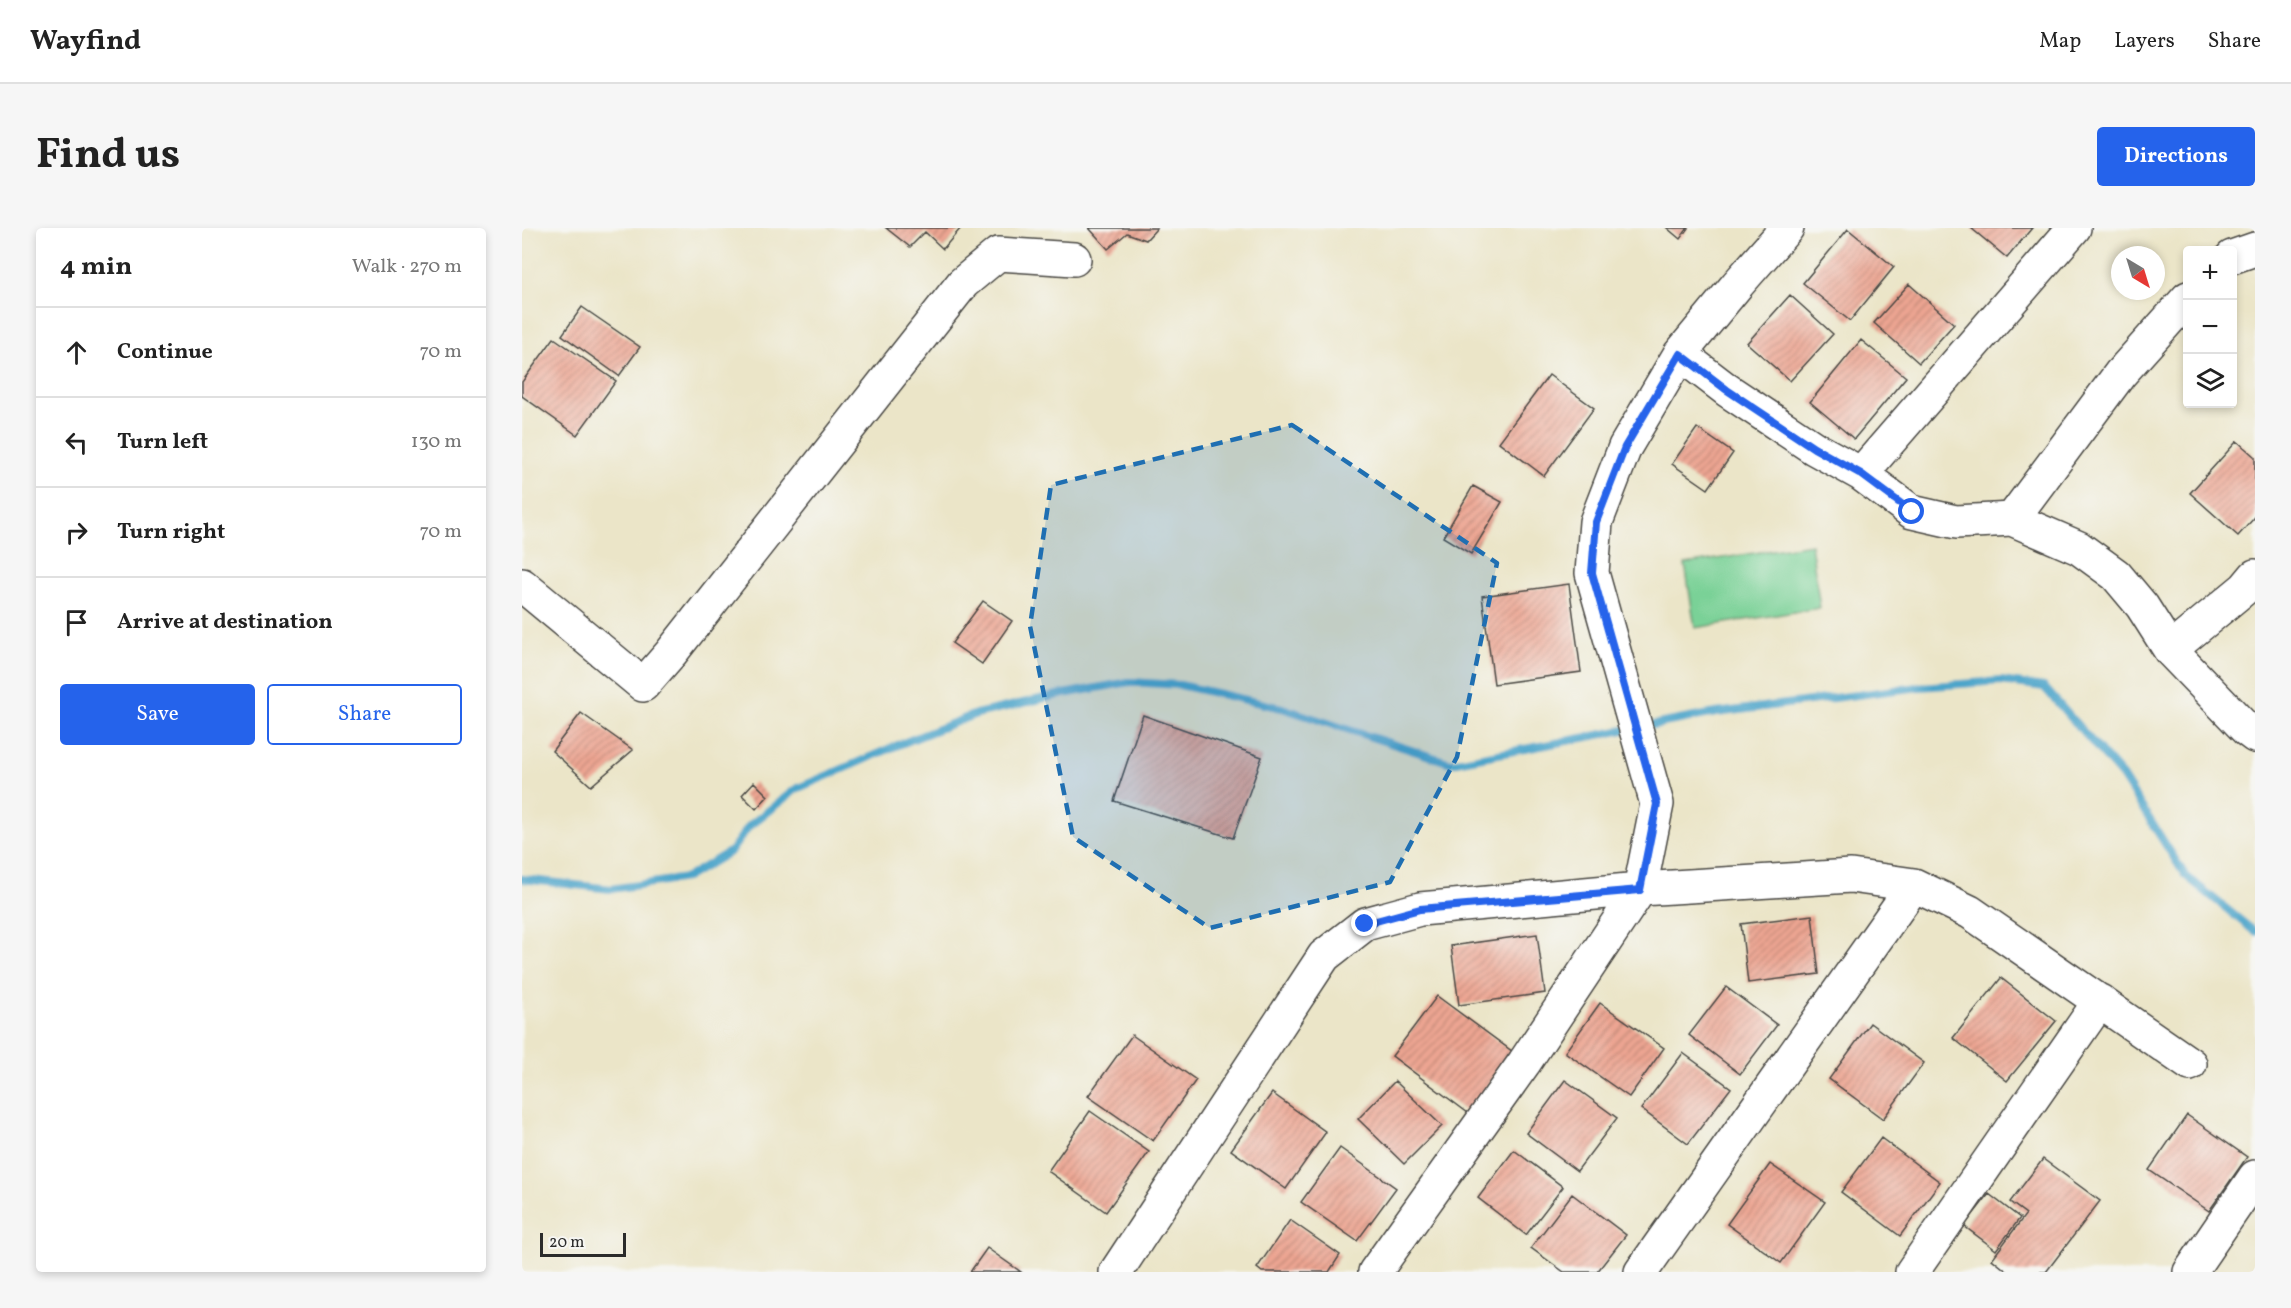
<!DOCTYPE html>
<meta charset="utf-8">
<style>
:root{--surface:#fff;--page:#f6f6f6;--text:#222;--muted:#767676;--line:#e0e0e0;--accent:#2563eb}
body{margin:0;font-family:Vollkorn,serif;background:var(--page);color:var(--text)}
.controls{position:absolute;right:18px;top:18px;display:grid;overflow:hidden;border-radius:6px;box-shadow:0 3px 9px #0003}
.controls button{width:54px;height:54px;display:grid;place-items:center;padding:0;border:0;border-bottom:2px solid var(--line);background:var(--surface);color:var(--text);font:30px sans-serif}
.compass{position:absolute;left:1589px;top:18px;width:54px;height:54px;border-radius:50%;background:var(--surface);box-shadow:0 3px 9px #0003;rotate:142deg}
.scale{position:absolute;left:18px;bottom:15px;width:86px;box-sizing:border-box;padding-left:6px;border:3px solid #2b2b2b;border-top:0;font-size:16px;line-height:21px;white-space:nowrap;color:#2b2b2b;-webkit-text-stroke:4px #f6f6f2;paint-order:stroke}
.stop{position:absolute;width:18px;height:18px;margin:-14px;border:4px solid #2563eb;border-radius:50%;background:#fff}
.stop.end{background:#2563eb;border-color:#fff;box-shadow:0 2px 6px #0008}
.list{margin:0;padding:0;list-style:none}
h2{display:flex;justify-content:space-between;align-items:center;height:78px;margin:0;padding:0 24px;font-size:26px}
h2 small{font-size:20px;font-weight:400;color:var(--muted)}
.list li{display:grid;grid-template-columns:39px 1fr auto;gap:18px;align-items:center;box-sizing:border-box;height:90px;padding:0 24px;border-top:2px solid var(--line)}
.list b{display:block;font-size:22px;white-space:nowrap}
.list em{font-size:20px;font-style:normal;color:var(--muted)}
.actions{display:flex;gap:12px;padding:18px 24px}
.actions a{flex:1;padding:14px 0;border:2px solid var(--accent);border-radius:6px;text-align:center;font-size:21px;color:var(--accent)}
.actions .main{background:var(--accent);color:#fff}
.icon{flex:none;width:33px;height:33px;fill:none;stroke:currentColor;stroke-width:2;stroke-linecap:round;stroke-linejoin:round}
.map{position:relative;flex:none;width:1733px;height:1044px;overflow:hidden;border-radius:6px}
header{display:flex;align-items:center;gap:36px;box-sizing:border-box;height:84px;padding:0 30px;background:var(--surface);border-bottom:2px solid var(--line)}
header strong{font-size:28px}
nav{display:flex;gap:33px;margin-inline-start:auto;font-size:21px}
.intro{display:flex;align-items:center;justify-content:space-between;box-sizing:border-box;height:144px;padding:0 36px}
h1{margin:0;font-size:42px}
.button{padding:15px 27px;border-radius:6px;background:var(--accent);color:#fff;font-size:21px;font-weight:700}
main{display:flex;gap:36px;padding:0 36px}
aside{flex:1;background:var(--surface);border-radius:6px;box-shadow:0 3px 9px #0003}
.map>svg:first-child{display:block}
.garden{fill:#7ad197;stroke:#527e61;stroke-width:1.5}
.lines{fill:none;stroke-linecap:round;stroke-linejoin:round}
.stream{stroke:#4da5ca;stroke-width:8}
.building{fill:url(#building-hatch)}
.minor-casing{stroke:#484743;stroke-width:36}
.minor{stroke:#fff;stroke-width:33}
.route{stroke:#2563eb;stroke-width:8}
.marked{fill:#1f6fb2;fill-opacity:0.2;stroke:#1f6fb2;stroke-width:4.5;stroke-dasharray:12 8;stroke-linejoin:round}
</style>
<header>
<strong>Wayfind</strong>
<nav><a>Map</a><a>Layers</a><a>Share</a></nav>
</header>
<div class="intro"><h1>Find us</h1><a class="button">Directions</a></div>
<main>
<aside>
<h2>4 min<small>Walk · 270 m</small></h2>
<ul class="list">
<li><svg class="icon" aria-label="ahead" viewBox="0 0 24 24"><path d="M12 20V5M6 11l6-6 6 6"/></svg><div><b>Continue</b></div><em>70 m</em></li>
<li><svg class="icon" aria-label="left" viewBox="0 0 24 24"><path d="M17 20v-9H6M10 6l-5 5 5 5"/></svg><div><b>Turn left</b></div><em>130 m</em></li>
<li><svg class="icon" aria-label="right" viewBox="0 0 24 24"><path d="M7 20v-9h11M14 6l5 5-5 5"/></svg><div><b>Turn right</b></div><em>70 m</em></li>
<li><svg class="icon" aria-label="arrive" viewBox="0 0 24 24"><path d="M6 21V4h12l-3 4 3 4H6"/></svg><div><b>Arrive at destination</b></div></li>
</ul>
<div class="actions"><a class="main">Save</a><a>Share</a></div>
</aside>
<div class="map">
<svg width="1733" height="1044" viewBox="0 0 1733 1044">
<defs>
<pattern id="building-hatch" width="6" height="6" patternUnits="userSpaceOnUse" patternTransform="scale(1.5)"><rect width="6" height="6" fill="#eda592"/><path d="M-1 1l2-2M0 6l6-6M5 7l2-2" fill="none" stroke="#c08777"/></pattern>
</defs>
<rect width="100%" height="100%" fill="#f6f6f2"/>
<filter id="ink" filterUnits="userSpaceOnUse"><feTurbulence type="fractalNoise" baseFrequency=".0167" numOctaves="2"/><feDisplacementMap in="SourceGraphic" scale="12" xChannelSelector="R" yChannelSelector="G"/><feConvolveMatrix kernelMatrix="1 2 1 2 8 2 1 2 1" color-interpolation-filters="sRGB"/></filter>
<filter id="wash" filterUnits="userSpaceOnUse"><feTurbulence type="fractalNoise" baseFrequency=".008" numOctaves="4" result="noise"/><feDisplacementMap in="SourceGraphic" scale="24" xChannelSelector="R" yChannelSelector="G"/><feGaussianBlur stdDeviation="1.35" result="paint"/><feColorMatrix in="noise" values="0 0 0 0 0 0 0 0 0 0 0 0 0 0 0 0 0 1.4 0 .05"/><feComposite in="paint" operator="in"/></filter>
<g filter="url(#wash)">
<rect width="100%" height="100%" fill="#ebe5c8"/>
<!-- garden -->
<path class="garden" d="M1289,316L1298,380L1173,400L1163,336Z"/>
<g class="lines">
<!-- stream -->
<path class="stream" d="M1120,499L1194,485L1397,459L1479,453L1522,459L1600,548L1663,647L1733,704
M0,651L89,661L164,650L209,623L227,598L274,561L376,517L454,486L536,467L607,454L658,457L760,480L929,535L1107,501"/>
</g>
<g id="blocks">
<!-- building -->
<path class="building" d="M364,0H439L421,21L403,4L388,19Z
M567,0H635L624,12L605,5L586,21Z
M1145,0H1166L1158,11Z
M1449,0H1510L1485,30Z
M1326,1L1372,39L1328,93L1281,55Z
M1387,56L1432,96L1397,135L1352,95Z
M1268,67L1311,106L1268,153L1225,115Z
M60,79L118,119L97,148L40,107Z
M32,110L94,153L55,207L0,168V154Z
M1339,112L1384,149L1332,211L1288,174Z
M1027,147L1072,180L1022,248L977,214Z
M1175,200L1211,225L1186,261L1150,236Z
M1715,213L1733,229V289L1716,308L1668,265Z
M951,258L980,274L949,326L921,309Z
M1047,356L1059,444L972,456L960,368Z
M461,373L490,393L460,436L430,415Z
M59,485L111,522L69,558L30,523Z
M621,487L740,529L711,610L592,573Z
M232,554L246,568L234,581L220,567Z
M1290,687L1297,746L1226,755L1219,696Z
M1015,706L1023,765L937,777L929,718Z
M1479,750L1534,793L1485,853L1431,810Z
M1204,759L1255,797L1218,846L1167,807Z
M915,768L991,824L946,885L870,828Z
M1078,775L1142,820L1107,869L1043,824Z
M1348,795L1402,835L1361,891L1307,851Z
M610,807L674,852L631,913L566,868Z
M1161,825L1209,860L1166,916L1119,881Z
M1043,852L1095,890L1055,943L1004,905Z
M873,853L920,898L882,936L836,891Z
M750,865L804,904L764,961L709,922Z
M568,883L627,924L584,984L526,943Z
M1665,887L1725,929L1687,983L1627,942Z
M1359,910L1418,954L1378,1008L1319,964Z
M818,920L874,960L835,1013L779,974Z
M992,922L1041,959L1004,1007L956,970Z
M1521,931L1578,973L1524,1044H1486L1470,1031L1504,986L1488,974Z
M1248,936L1303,974L1259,1035L1205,996Z
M1050,966L1104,1007L1075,1044H1042L1009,1020Z
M1467,966L1498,990L1474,1022L1442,998Z
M768,992L818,1027L807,1044H740L735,1040Z
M465,1020L499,1044H448Z"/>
</g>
</g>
<g filter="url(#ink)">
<use href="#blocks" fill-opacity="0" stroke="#484743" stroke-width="1.5"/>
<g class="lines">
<!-- minor casing -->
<g class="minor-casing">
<path id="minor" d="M1710,29L1733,21
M1158,126L1205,162L1292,220L1339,246L1390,284L1434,294L1490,291L1557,320L1594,347L1620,378L1648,422L1725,502L1733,508
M1339,246L1552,0
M1490,291L1598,146L1666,70
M0,357L121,457L149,425L441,55L476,26L552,31
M1648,422L1723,360L1733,348
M594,1044L802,728L843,696L898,681L1118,661L1329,648L1392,657L1448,684L1668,836
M853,1044L1002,835L1118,661L1135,576L1070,345L1074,294L1103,219L1158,126L1215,57L1265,0
M1119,1044L1392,657
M1390,1044L1578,773
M1668,1044L1733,949"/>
</g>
<!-- minor -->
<use href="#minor" class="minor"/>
</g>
</g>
<g class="lines" filter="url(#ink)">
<!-- route -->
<path class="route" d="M843,696L898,681L1118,662L1135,576L1070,345L1074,294L1103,219L1158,126L1205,162L1292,220L1339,246L1390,284"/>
</g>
<!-- marked area -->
<path class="marked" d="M770,197L975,335L935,529L868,654L688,700L551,609L508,398L529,257Z"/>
</svg>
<div class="controls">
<button>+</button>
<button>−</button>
<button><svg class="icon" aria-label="layers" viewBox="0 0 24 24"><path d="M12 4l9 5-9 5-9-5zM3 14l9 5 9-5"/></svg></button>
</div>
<svg class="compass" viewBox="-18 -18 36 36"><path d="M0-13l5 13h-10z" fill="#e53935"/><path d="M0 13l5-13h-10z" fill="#767676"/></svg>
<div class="scale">20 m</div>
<div class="stop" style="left:1390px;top:284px"></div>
<div class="stop end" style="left:843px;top:696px"></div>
</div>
</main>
